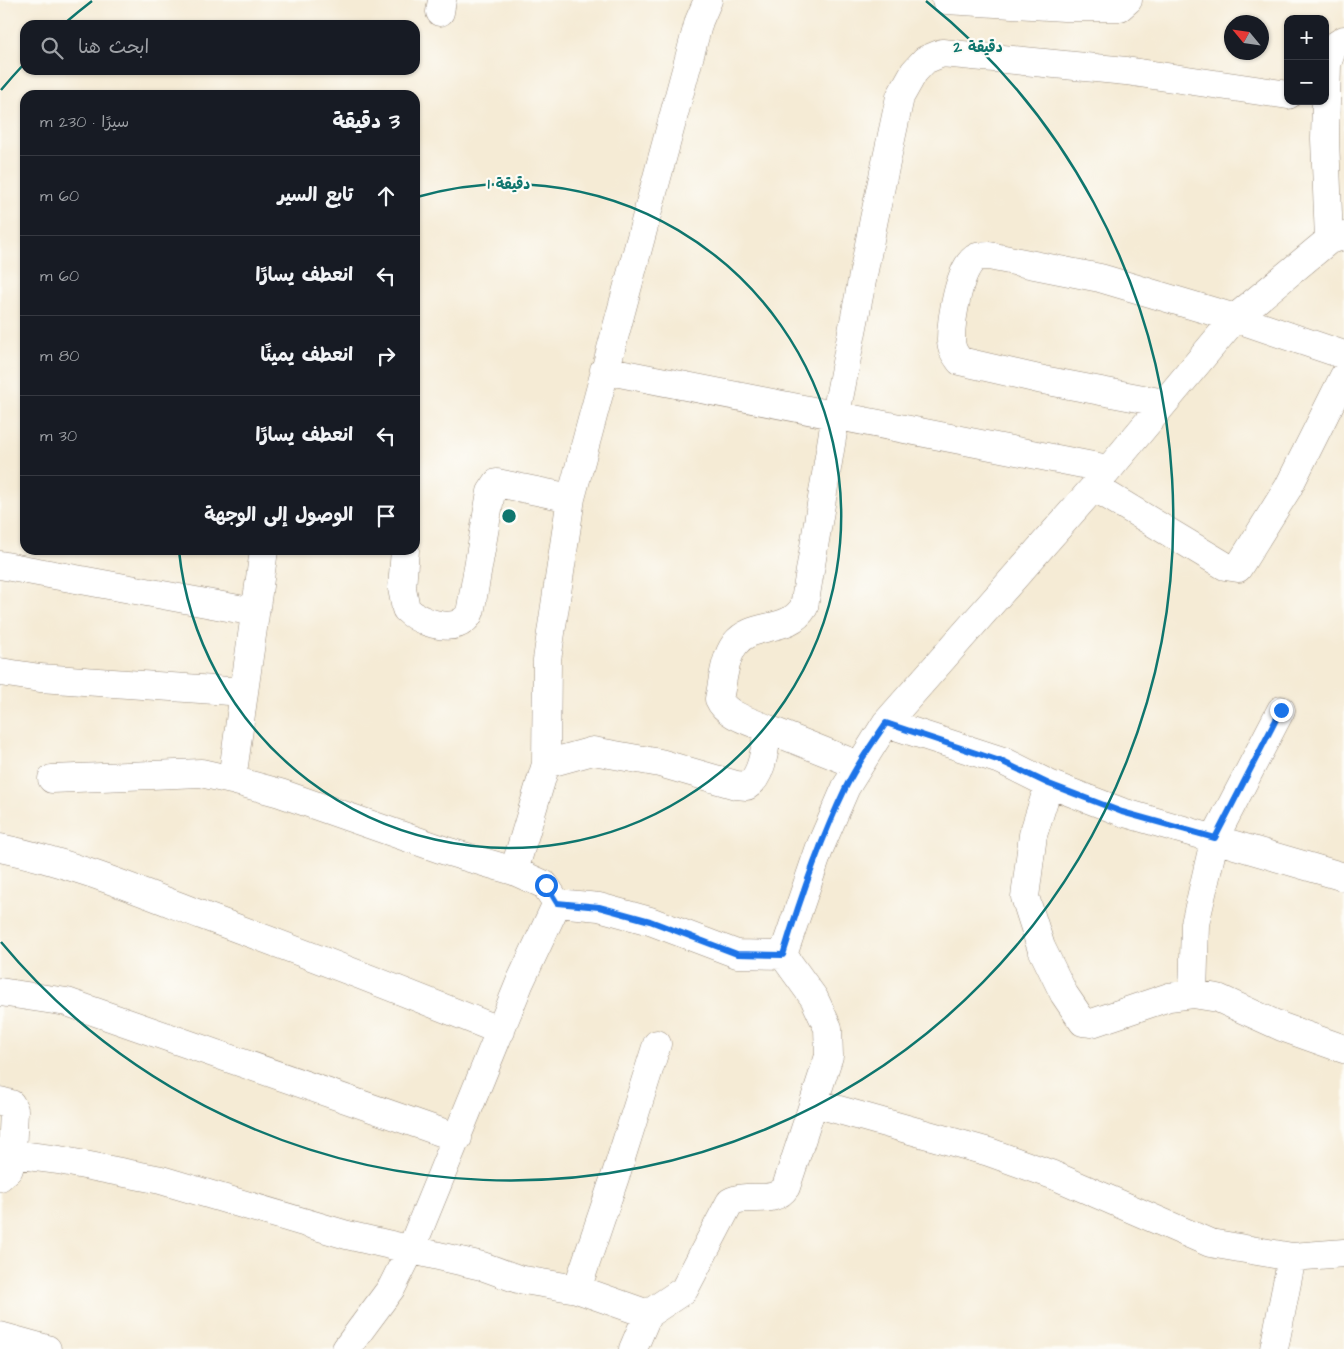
<!DOCTYPE html>
<html lang="ar">
<meta charset="utf-8">
<style>
:root{--surface:#171b24;--page:#242831;--text:#f1f3f6;--muted:#9ea1a6;--line:#363941}
body{margin:0;font-family:"Architects Daughter","Playpen Sans Arabic",sans-serif;background:var(--page);color:var(--text);direction:rtl}
.controls{position:absolute;right:15px;top:15px;display:grid;overflow:hidden;border-radius:10px;box-shadow:0 1px 4px #0004}
.controls button{width:45px;height:45px;display:grid;place-items:center;padding:0;border:0;border-bottom:1px solid var(--line);background:var(--surface);color:var(--text);font:25px sans-serif}
.compass{position:absolute;left:1224px;top:15px;width:45px;height:45px;border-radius:50%;background:var(--surface);box-shadow:0 1px 4px #0004;rotate:299deg}
.stop{position:absolute;width:15px;height:15px;margin:-11px;border:4px solid #1a73e8;border-radius:50%;background:#fff}
.stop.end{background:#1a73e8;border-color:#fff;box-shadow:0 1px 5px #0008}
.list{margin:0;padding:0;list-style:none}
h2{display:flex;justify-content:space-between;align-items:center;height:65px;margin:0;padding:0 20px;font-size:21px}
h2 small{font-size:16px;font-weight:400;color:var(--muted)}
.list li{display:grid;grid-template-columns:32px 1fr auto;gap:15px;align-items:center;box-sizing:border-box;height:80px;padding:0 20px;border-top:1px solid var(--line)}
.list b{display:block;font-size:19px;white-space:nowrap}
.list em{font-size:16px;font-style:normal;color:var(--muted)}
.icon{flex:none;width:28px;height:28px;fill:none;stroke:currentColor;stroke-width:2;stroke-linecap:round;stroke-linejoin:round}
.map{position:relative;flex:none;width:1344px;height:1349px;overflow:hidden;direction:ltr}
.search{position:absolute;background:var(--surface);box-shadow:0 1px 4px #0004;left:20px;top:20px;width:400px;height:55px;display:flex;align-items:center;gap:12px;box-sizing:border-box;padding:0 18px;border-radius:15px;color:var(--muted);font-size:19px}
.panel{position:absolute;background:var(--surface);box-shadow:0 1px 4px #0004;left:20px;top:90px;width:400px;height:465px;border-radius:15px;direction:rtl}
.map>svg:first-child{display:block}
.lines{fill:none;stroke-linecap:round;stroke-linejoin:round}
.minor-casing{stroke:#988a7a;stroke-width:29}
.minor{stroke:#fff;stroke-width:28}
.route{stroke:#1a73e8;stroke-width:6}
.ring{fill:none;stroke:#0f766e;stroke-width:2.5}
.centre{fill:#0f766e;stroke:#fdfcf7;stroke-width:2.5}
.ring-label{font-size:15px;text-anchor:middle;font-weight:bold;fill:#0f766e;stroke:#fdfcf7;stroke-width:4.5;stroke-linejoin:round;paint-order:stroke}
</style>
<div class="map">
<svg width="1344" height="1349" viewBox="0 0 1344 1349">
<rect width="100%" height="100%" fill="#fdfcf7"/>
<filter id="ink" filterUnits="userSpaceOnUse"><feTurbulence type="fractalNoise" baseFrequency=".02" numOctaves="2"/><feDisplacementMap in="SourceGraphic" scale="10" xChannelSelector="R" yChannelSelector="G"/><feConvolveMatrix kernelMatrix="1 2 1 2 8 2 1 2 1" color-interpolation-filters="sRGB"/></filter>
<filter id="wash" filterUnits="userSpaceOnUse"><feTurbulence type="fractalNoise" baseFrequency=".0096" numOctaves="4" result="noise"/><feDisplacementMap in="SourceGraphic" scale="20" xChannelSelector="R" yChannelSelector="G"/><feGaussianBlur stdDeviation="1.12" result="paint"/><feColorMatrix in="noise" values="0 0 0 0 0 0 0 0 0 0 0 0 0 0 0 0 0 1.4 0 .05"/><feComposite in="paint" operator="in"/></filter>
<g filter="url(#wash)">
<rect width="100%" height="100%" fill="#f5ebd5"/>
</g>
<g filter="url(#ink)">
<g class="lines">
<!-- minor casing -->
<g class="minor-casing">
<path id="minor" d="M946,0L1064,7H1120L1128,0
M440,12L442,0
M1329,240L1325,139L1327,64L1333,47L1344,40
M604,370L1108,469
M1164,403L1043,380L960,361C955,354 951,349 951,340C951,322 959,264 977,257C980,256 986,256 989,256L1100,278L1235,318L1344,355
M1094,487L1225,566L1238,568L1288,488L1344,376
M405,550L402,588L406,609C418,621 449,633 464,620C470,616 471,609 472,602L491,492L497,483L571,498
M0,565L255,612
M0,672L40,678L244,692L232,780L280,793L446,851L514,871L545,885L557,903
M244,692L264,550
M886,723L1003,761L1049,784L1122,812L1344,877
M768,729C753,722 726,716 719,699C723,682 724,659 735,644C753,621 788,634 804,607L836,414L874,219L900,97L914,72L925,60L942,53L1126,71L1288,95
M546,764L593,751L660,763L736,785L747,786C763,776 765,746 768,729L858,765
M52,779L201,773L232,780
M1049,784L1033,835L1025,897L1041,947L1064,994L1083,1022L1092,1023L1169,997L1193,994L1218,998L1282,1027L1344,1049
M0,848C70,862 137,890 204,916C304,953 403,991 501,1031
M514,871L546,764L547,660L571,498L699,21L708,0
M0,992L67,1002L458,1138
M1193,994L1195,924L1215,837L1281,710
M0,1101L11,1104L14,1110L12,1154
M814,1103L989,1152L1053,1175L1210,1243L1292,1257
M0,1177L9,1169L12,1154L59,1160L161,1180L347,1235L482,1266L518,1279L577,1289L648,1314L633,1349
M577,1289L617,1171L657,1044
M648,1314L684,1290L730,1202C747,1192 774,1206 786,1187L829,1056L828,1028L814,998L783,955
M0,1336L47,1349
M346,1349L392,1287L411,1249L520,982L557,903L599,907L650,921L737,954L783,955L820,847L846,787L886,723L1094,487L1235,318L1329,240L1344,236
M1274,1349L1292,1257L1344,1253"/>
</g>
<!-- minor -->
<use href="#minor" class="minor"/>
</g>
</g>
<g class="lines" filter="url(#ink)">
<!-- route -->
<path class="route" d="M546,885L557,903L599,907L650,921L737,954L783,955C800,899 820,841 846,787C857,764 872,744 886,723L1003,762L1049,784L1122,812L1215,838L1281,710"/>
</g>
<!-- distance rings -->
<g class="ring">
<path d="M417 197A332 332 0 1 1 179 551"/>
<path d="M1 90A663 663 0 0 1 24 64M65 23A663 663 0 0 1 92 1M926 1A663 663 0 1 1 1 942"/>
</g>
<circle cx="509" cy="516" r="8" class="centre"/>
<g class="ring-label">
<text x="978" y="52">2 دقيقة</text>
<text x="509" y="189">1 دقيقة</text>
</g>
</svg>
<div class="controls">
<button>+</button>
<button>−</button>
</div>
<svg class="compass" viewBox="-18 -18 36 36"><path d="M0-13l5 13h-10z" fill="#e53935"/><path d="M0 13l5-13h-10z" fill="#9ea1a6"/></svg>
<div class="stop" style="left:546px;top:885px"></div>
<div class="stop end" style="left:1281px;top:710px"></div>
<div class="search"><svg class="icon" aria-label="search" viewBox="0 0 24 24"><circle cx="10" cy="10" r="6"/><path d="M15 15l6 6"/></svg>ابحث هنا</div>
<section class="panel">
<h2>3 دقيقة<small>سيرًا · 230 m</small></h2>
<ul class="list">
<li><svg class="icon" aria-label="ahead" viewBox="0 0 24 24"><path d="M12 20V5M6 11l6-6 6 6"/></svg><div><b>تابع السير</b></div><em>60 m</em></li>
<li><svg class="icon" aria-label="left" viewBox="0 0 24 24"><path d="M17 20v-9H6M10 6l-5 5 5 5"/></svg><div><b>انعطف يسارًا</b></div><em>60 m</em></li>
<li><svg class="icon" aria-label="right" viewBox="0 0 24 24"><path d="M7 20v-9h11M14 6l5 5-5 5"/></svg><div><b>انعطف يمينًا</b></div><em>80 m</em></li>
<li><svg class="icon" aria-label="left" viewBox="0 0 24 24"><path d="M17 20v-9H6M10 6l-5 5 5 5"/></svg><div><b>انعطف يسارًا</b></div><em>30 m</em></li>
<li><svg class="icon" aria-label="arrive" viewBox="0 0 24 24"><path d="M6 21V4h12l-3 4 3 4H6"/></svg><div><b>الوصول إلى الوجهة</b></div></li>
</ul>
</section>
</div>
